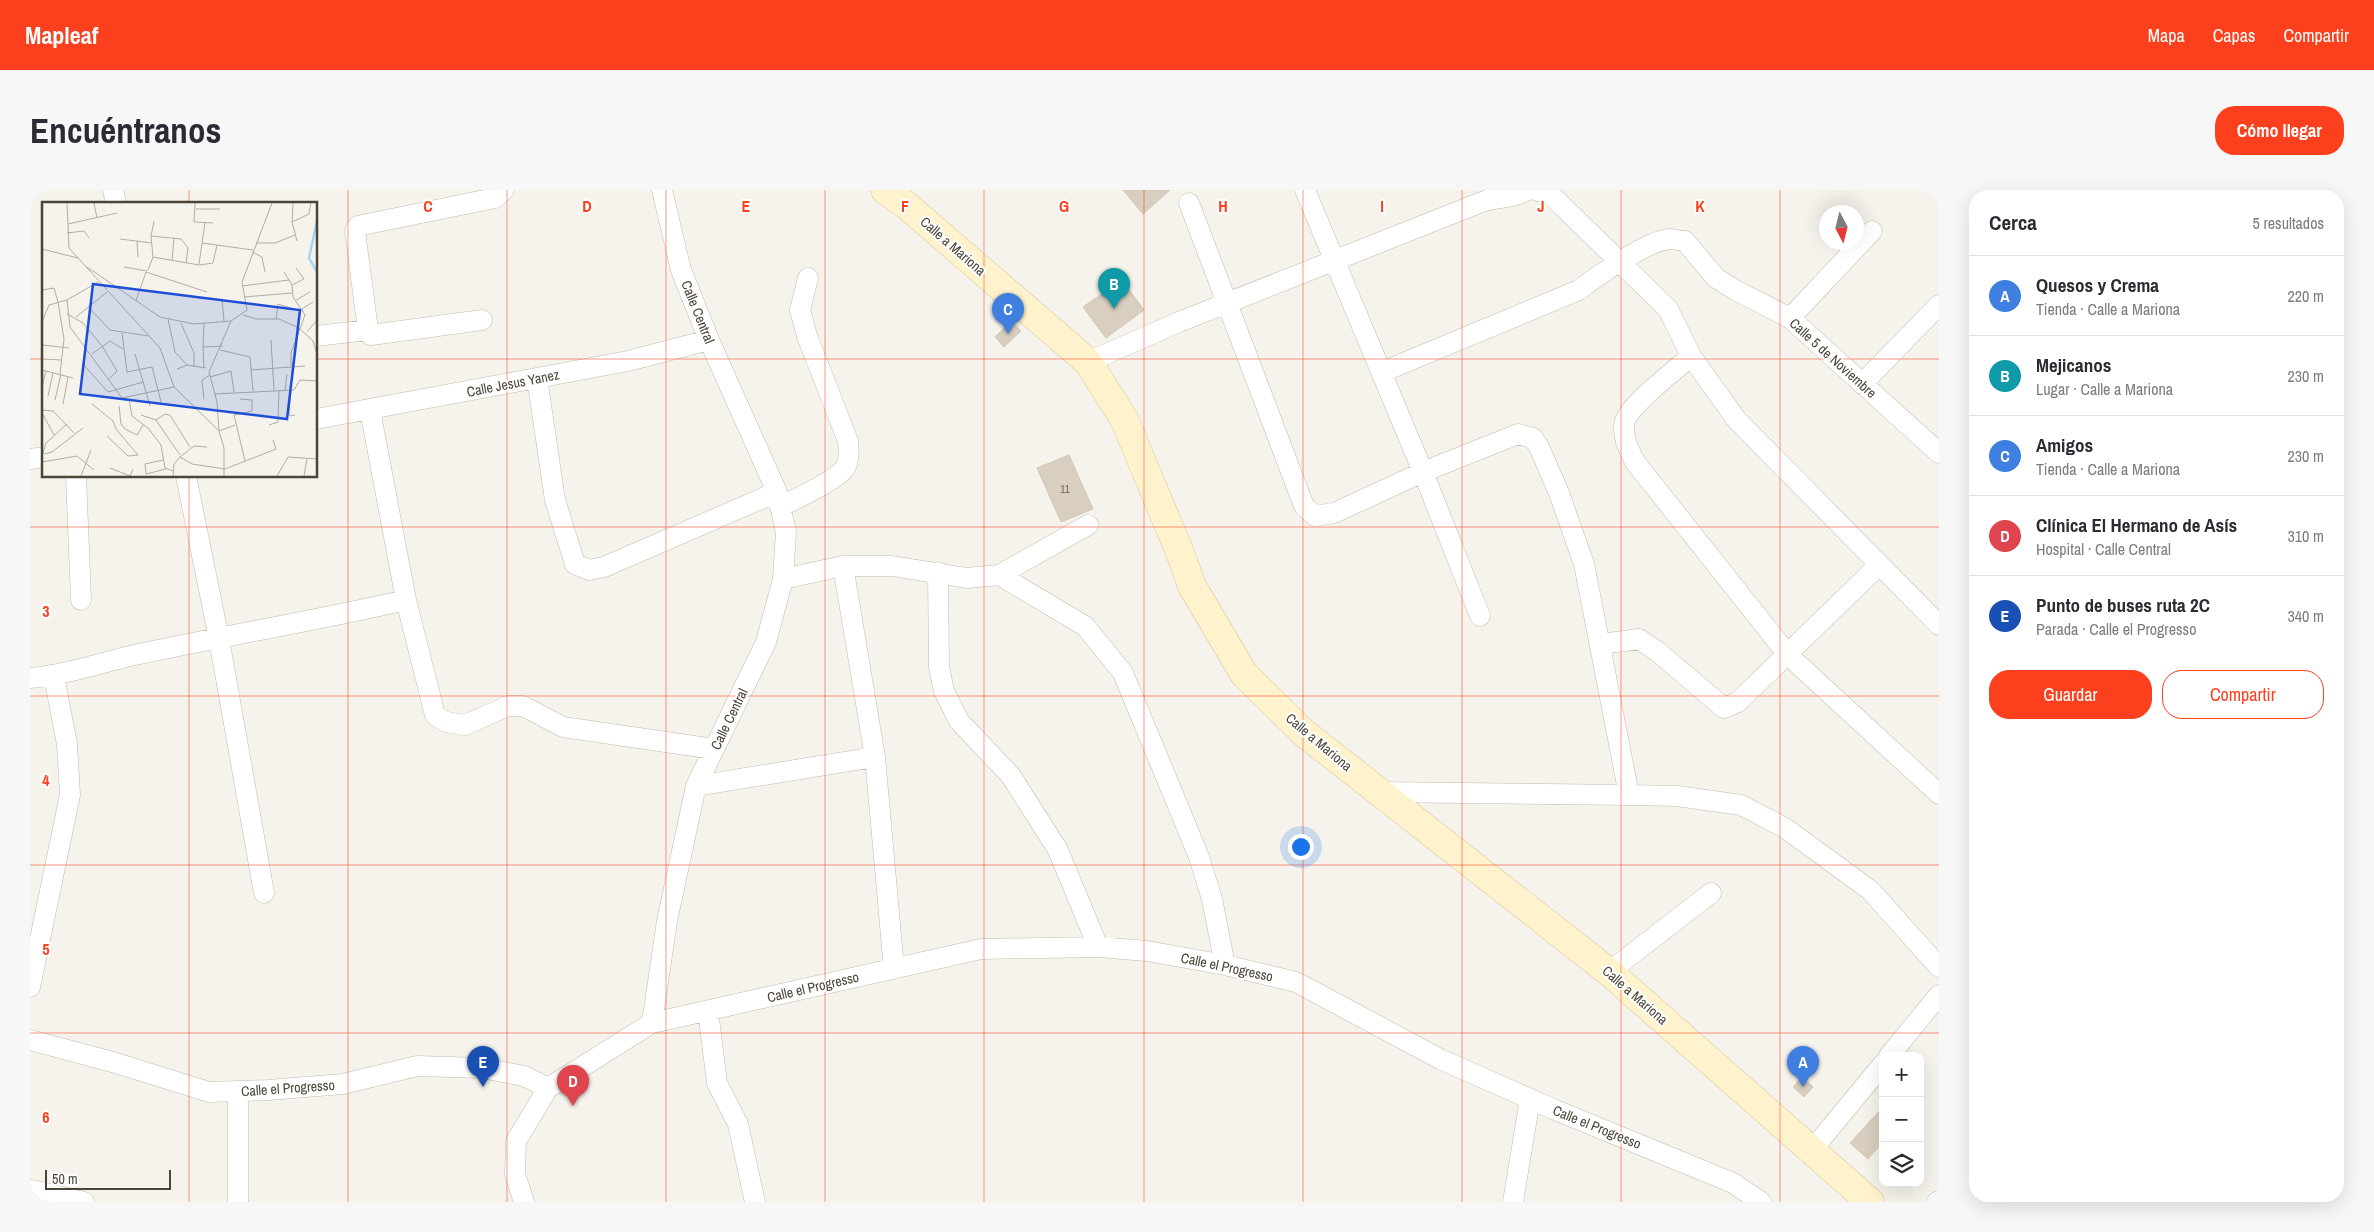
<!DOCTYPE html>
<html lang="es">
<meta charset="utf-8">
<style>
:root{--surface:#fff;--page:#f7f7f7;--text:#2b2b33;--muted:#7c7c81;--line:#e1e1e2;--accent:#fc3f1d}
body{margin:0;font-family:"Archivo Narrow",sans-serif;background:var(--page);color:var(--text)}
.controls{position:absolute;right:15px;bottom:15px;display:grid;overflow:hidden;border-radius:10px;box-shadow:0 5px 20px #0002}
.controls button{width:45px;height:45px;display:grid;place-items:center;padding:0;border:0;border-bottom:1px solid var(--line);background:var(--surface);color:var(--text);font:25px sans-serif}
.compass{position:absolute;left:1789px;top:15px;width:45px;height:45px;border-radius:50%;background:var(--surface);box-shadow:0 5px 20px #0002;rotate:173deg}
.scale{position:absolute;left:15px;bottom:12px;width:126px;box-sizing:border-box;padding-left:5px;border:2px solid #4b4439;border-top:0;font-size:14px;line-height:18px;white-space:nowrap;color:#4b4439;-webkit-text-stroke:4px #fff;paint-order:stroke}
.you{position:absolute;left:1270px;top:656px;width:18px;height:18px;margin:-12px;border:4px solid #fff;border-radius:50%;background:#1a73e8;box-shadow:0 0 0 8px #1a73e833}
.badge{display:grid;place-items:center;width:32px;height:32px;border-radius:50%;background:var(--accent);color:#fff;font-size:16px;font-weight:700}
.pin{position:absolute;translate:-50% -41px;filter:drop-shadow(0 1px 2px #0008)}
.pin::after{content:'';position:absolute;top:26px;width:18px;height:15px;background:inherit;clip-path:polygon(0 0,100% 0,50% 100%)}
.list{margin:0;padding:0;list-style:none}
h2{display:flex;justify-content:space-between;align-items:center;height:65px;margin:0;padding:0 20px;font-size:21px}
h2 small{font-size:16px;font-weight:400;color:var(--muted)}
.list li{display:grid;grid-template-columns:32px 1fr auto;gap:15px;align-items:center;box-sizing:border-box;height:80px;padding:0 20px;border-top:1px solid var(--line)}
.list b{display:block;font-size:19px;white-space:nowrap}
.list p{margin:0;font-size:16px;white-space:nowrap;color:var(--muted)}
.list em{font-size:16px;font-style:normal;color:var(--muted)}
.actions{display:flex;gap:10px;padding:15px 20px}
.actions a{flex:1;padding:11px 0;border:1px solid var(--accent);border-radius:20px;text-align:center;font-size:18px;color:var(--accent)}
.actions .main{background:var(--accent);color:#fff}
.icon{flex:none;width:28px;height:28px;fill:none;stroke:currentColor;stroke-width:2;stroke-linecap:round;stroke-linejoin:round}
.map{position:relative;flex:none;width:1909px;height:1012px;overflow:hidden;border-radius:20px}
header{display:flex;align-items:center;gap:30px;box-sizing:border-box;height:70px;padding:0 25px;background:var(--accent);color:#fff}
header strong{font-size:24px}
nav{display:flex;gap:28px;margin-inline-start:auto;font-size:18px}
.intro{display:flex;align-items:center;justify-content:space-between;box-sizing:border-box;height:120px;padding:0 30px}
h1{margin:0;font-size:35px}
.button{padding:12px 22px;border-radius:20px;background:var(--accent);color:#fff;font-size:18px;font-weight:700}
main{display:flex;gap:30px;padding:0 30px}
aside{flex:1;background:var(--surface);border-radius:20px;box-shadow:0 5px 20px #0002}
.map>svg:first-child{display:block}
.building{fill:#d8cfc1;stroke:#d3c7b4}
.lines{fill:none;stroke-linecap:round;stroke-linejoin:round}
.minor-casing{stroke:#c2bbae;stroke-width:21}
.secondary-casing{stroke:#d6c79b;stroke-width:29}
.minor{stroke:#fff;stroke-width:20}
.secondary{stroke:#fff3cd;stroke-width:28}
.grid{fill:none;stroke:#fc3f1d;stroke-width:1;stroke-opacity:0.55}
.labels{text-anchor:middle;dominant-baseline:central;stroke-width:4;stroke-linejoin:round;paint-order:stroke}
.number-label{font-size:11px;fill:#6e675b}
.street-label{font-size:14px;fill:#4b4439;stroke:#fff}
.inset-river{fill:none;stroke:#a9d4f2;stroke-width:2.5}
.inset-road{fill:none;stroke:#b2ada4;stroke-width:1}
.view{fill:#1d4ed8;fill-opacity:0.15;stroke:#1d4ed8;stroke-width:2.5}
.inset-edge{fill:none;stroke:#4b4439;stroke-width:2.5}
.grid-label{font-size:16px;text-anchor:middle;font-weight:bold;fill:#fc3f1d;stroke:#fff;stroke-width:4;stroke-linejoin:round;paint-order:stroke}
</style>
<header>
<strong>Mapleaf</strong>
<nav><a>Mapa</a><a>Capas</a><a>Compartir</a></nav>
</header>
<div class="intro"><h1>Encuéntranos</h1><a class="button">Cómo llegar</a></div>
<main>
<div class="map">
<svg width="1909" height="1012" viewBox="0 0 1909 1012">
<rect width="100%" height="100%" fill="#f6f3ec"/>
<!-- building -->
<path class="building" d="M1093,0H1140L1113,24Z
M1092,90L1114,120L1076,148L1053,117Z
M982,131L991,141L974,157L965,147Z
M1039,265L1063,319L1031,332L1007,278Z
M1772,887L1783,897L1774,907L1763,897Z
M1853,917V952L1838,969L1820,953Z"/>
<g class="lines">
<!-- minor casing -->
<g class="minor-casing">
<path id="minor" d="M83,0L86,14
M1275,0L1393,282L1450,426
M1506,0L1521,5L1638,119L1661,166L1706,229L1909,435
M1159,13L1274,316L1285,326L1304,323L1393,282L1488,244L1503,248L1509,257L1529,303L1554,374L1599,605
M1760,128L1842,41
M452,130L341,145L338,140L325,41L328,36L342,33L465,8L474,0
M286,146L338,140
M1661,166C1646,180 1601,213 1595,231C1591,245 1599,260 1605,272L1758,465L1909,604
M1058,172L1149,132L1457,10L1483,6L1499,0
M1352,182L1549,100C1567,86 1617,51 1639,49C1644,49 1650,51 1655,51L1686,88L1707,101L1760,128L1909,263
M507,188L525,310L545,374L559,380L574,377L747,302
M1832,194L1909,115
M340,220L376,410L405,525L416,532L435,535L478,516H493L533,537L684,559
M286,229L598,171L679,150
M0,269L14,267
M46,286L51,410
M156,286L189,449L234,703
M750,317C765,309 806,291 815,278C820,270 819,259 818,251L777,146L770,120L778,88
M908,382L909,477L914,501L929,531L981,586L1028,660L1068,757
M969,385L1055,436L1093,483L1169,667L1182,709L1195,775
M753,389L813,376H862L937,388L969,385L1058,335
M1571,454L1609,449L1628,462L1694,518L1708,512L1848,376
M0,488C34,485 67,474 100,466C192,446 285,431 376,410
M845,567L864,779
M666,596L845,567L813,376
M1350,602L1599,605L1647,606L1711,615L1755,638L1840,700L1909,777
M1579,782L1681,703
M0,797L40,605L37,554L24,486
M678,821L687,893L708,934L725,1012
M622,833L951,759L1068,757L1117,761L1195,775L1266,792L1410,869L1523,919L1703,993L1731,1012
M0,850L86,873L179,902L238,900L313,894L387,876L452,878L494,886L518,898
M1859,866L1909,805
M1782,960L1853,874
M2,1000L54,1012
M208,1012V901
M494,1012L485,984L486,951L518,898L622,833L637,731L666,596L736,452L753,389L756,342L747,302L679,150L651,80L632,0
M1483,1012L1500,909
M1907,1012L1909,1011"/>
</g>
<!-- secondary casing -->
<g class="secondary-casing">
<path id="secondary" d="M855,0L876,15L1058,172L1094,229L1149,360L1162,396L1214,484L1274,543L1579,782L1840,1012"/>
</g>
<!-- minor -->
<use href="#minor" class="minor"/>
<!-- secondary -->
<use href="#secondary" class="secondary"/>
</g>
<!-- grid -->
<path class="grid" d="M159,0V14M318,0V1012M477,0V1012M636,0V1012M795,0V1012M954,0V1012M1114,0V1012M1273,0V1012M1432,0V1012M1591,0V1012M1750,0V1012M0,169H14M286,169H1909M159,286V1012M0,337H1909M0,506H1909M0,675H1909M0,843H1909"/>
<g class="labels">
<!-- number labels -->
<g class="number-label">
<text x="1035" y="299">11</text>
</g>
<!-- street labels -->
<g class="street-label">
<text transform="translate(923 56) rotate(41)">Calle a Mariona</text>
<text transform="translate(668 122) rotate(68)">Calle Central</text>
<text transform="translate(1803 168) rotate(42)">Calle 5 de Noviembre</text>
<text transform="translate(483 193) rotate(-11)">Calle Jesus Yanez</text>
<text transform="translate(699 529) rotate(-64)">Calle Central</text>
<text transform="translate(1289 552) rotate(40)">Calle a Mariona</text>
<text transform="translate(1197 777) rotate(12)">Calle el Progresso</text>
<text transform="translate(783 797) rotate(-13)">Calle el Progresso</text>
<text transform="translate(1605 805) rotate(41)">Calle a Mariona</text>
<text transform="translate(258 898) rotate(-4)">Calle el Progresso</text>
<text transform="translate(1567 937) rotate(22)">Calle el Progresso</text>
</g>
</g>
<!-- overview -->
<g transform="translate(12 12)">
<rect width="275" height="275" fill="#f6f3ec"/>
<path class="inset-river" d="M275,19L267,56L275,70"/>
<path class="inset-road" d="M25,1L27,46L118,146L132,185L177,229L182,246V274M52,1L55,16M153,1L152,20L171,21M251,1L250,20L255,39M154,7H178M250,20L267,12L269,1M26,22L75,11M25,31L42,29L47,36M109,34L112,19M78,37L110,41M95,39L96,55M160,41L211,48M214,41H233L253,33M0,47L36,56M210,50L220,55L223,70M111,55L109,34L139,37L146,46L144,61M130,59L132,36M157,62L163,21M45,65L118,115L152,122L189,119M82,65L105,69M106,68L111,55L157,63L171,61L175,43M242,70L250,83L251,95L263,113L249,151V164M250,83L262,77L254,66M200,84L247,78M0,88L12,86L16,100L22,137L18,172M202,95L250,91M180,97L182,119M25,98L28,125L80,196L132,185M94,99L104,70L165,90M253,99L268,90M47,106L68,128L106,134M261,110L260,107L271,100M25,112L41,121L60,144L75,169L67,177M201,113L214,117H237L257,126L271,139L275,152M34,115L65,90M126,117L133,150L145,163M234,117L236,102L258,109M0,120L7,103L25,98L56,80M139,121L152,151V164M265,130L275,118M80,131L85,170L110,165L119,200M229,138L232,188M0,143L27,146M161,145L162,121M178,148L208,155L211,189M50,152L68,139L81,147M93,152L108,204M0,157L20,158M40,161L66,190L101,180M162,166L161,145L181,144M135,167L145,163L164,166M0,168L31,176M209,168L263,164M168,175L189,169L192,190M0,185L4,169M243,188L245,172M249,188L247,210L248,214L253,213M173,192L252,188L258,178L275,179M6,194L11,171M87,197L90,214L106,226L119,243L123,266L131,269M162,197L160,178L168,173M198,197L210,198V209L192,213L203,259M13,198L19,172M21,202L26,175M50,202L71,219L74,227L96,253M77,204L79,222L83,227L95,233L101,223M0,208L11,209L32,231M0,211L12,233M99,213L114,218L138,253M114,218L123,212L128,213L148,245M193,223L177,229L175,200L167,170L189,119L205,108L200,80L230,1M227,223L236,220L237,188M65,234L86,254L96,253M2,252L10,250L41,226M0,254L4,241L25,222M138,255L152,244L165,245M0,260L35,254L52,268M68,266L88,274L91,267M183,267L234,247L231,238M104,272L103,262L121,258M104,272L124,267M39,274L49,248M131,274L132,262L138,255L150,262L183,267M235,274L246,255L275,257M262,274L265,257"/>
<path class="view" d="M51,82L258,108L245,217L38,192Z"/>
<rect width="275" height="275" class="inset-edge"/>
</g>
<g class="grid-label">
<text x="398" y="22">C</text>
<text x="557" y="22">D</text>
<text x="716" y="22">E</text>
<text x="875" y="22">F</text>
<text x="1034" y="22">G</text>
<text x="1193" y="22">H</text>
<text x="1352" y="22">I</text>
<text x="1511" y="22">J</text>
<text x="1670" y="22">K</text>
<text x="16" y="427">3</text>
<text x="16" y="596">4</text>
<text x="16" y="765">5</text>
<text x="16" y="933">6</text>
</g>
</svg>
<div class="controls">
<button>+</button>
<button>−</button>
<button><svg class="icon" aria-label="layers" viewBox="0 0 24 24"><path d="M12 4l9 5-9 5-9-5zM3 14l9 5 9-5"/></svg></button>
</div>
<svg class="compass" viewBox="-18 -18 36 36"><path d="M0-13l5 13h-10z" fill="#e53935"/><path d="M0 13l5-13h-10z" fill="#7c7c81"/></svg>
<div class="scale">50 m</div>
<div class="you"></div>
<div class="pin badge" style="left:1773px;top:897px;background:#3f7fe0">A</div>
<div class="pin badge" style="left:1084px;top:119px;background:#0f9aa8">B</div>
<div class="pin badge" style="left:978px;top:144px;background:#3f7fe0">C</div>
<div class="pin badge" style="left:543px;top:916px;background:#e0444e">D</div>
<div class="pin badge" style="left:453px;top:897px;background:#1a4fb4">E</div>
</div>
<aside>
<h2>Cerca<small>5 resultados</small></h2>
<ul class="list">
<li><span class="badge" style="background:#3f7fe0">A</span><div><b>Quesos y Crema</b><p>Tienda · Calle a Mariona</p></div><em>220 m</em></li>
<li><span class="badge" style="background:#0f9aa8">B</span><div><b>Mejicanos</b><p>Lugar · Calle a Mariona</p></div><em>230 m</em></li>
<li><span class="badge" style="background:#3f7fe0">C</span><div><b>Amigos</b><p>Tienda · Calle a Mariona</p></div><em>230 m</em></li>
<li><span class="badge" style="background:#e0444e">D</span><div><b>Clínica El Hermano de Asís</b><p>Hospital · Calle Central</p></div><em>310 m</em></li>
<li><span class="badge" style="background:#1a4fb4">E</span><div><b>Punto de buses ruta 2C</b><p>Parada · Calle el Progresso</p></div><em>340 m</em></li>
</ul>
<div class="actions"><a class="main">Guardar</a><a>Compartir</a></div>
</aside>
</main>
